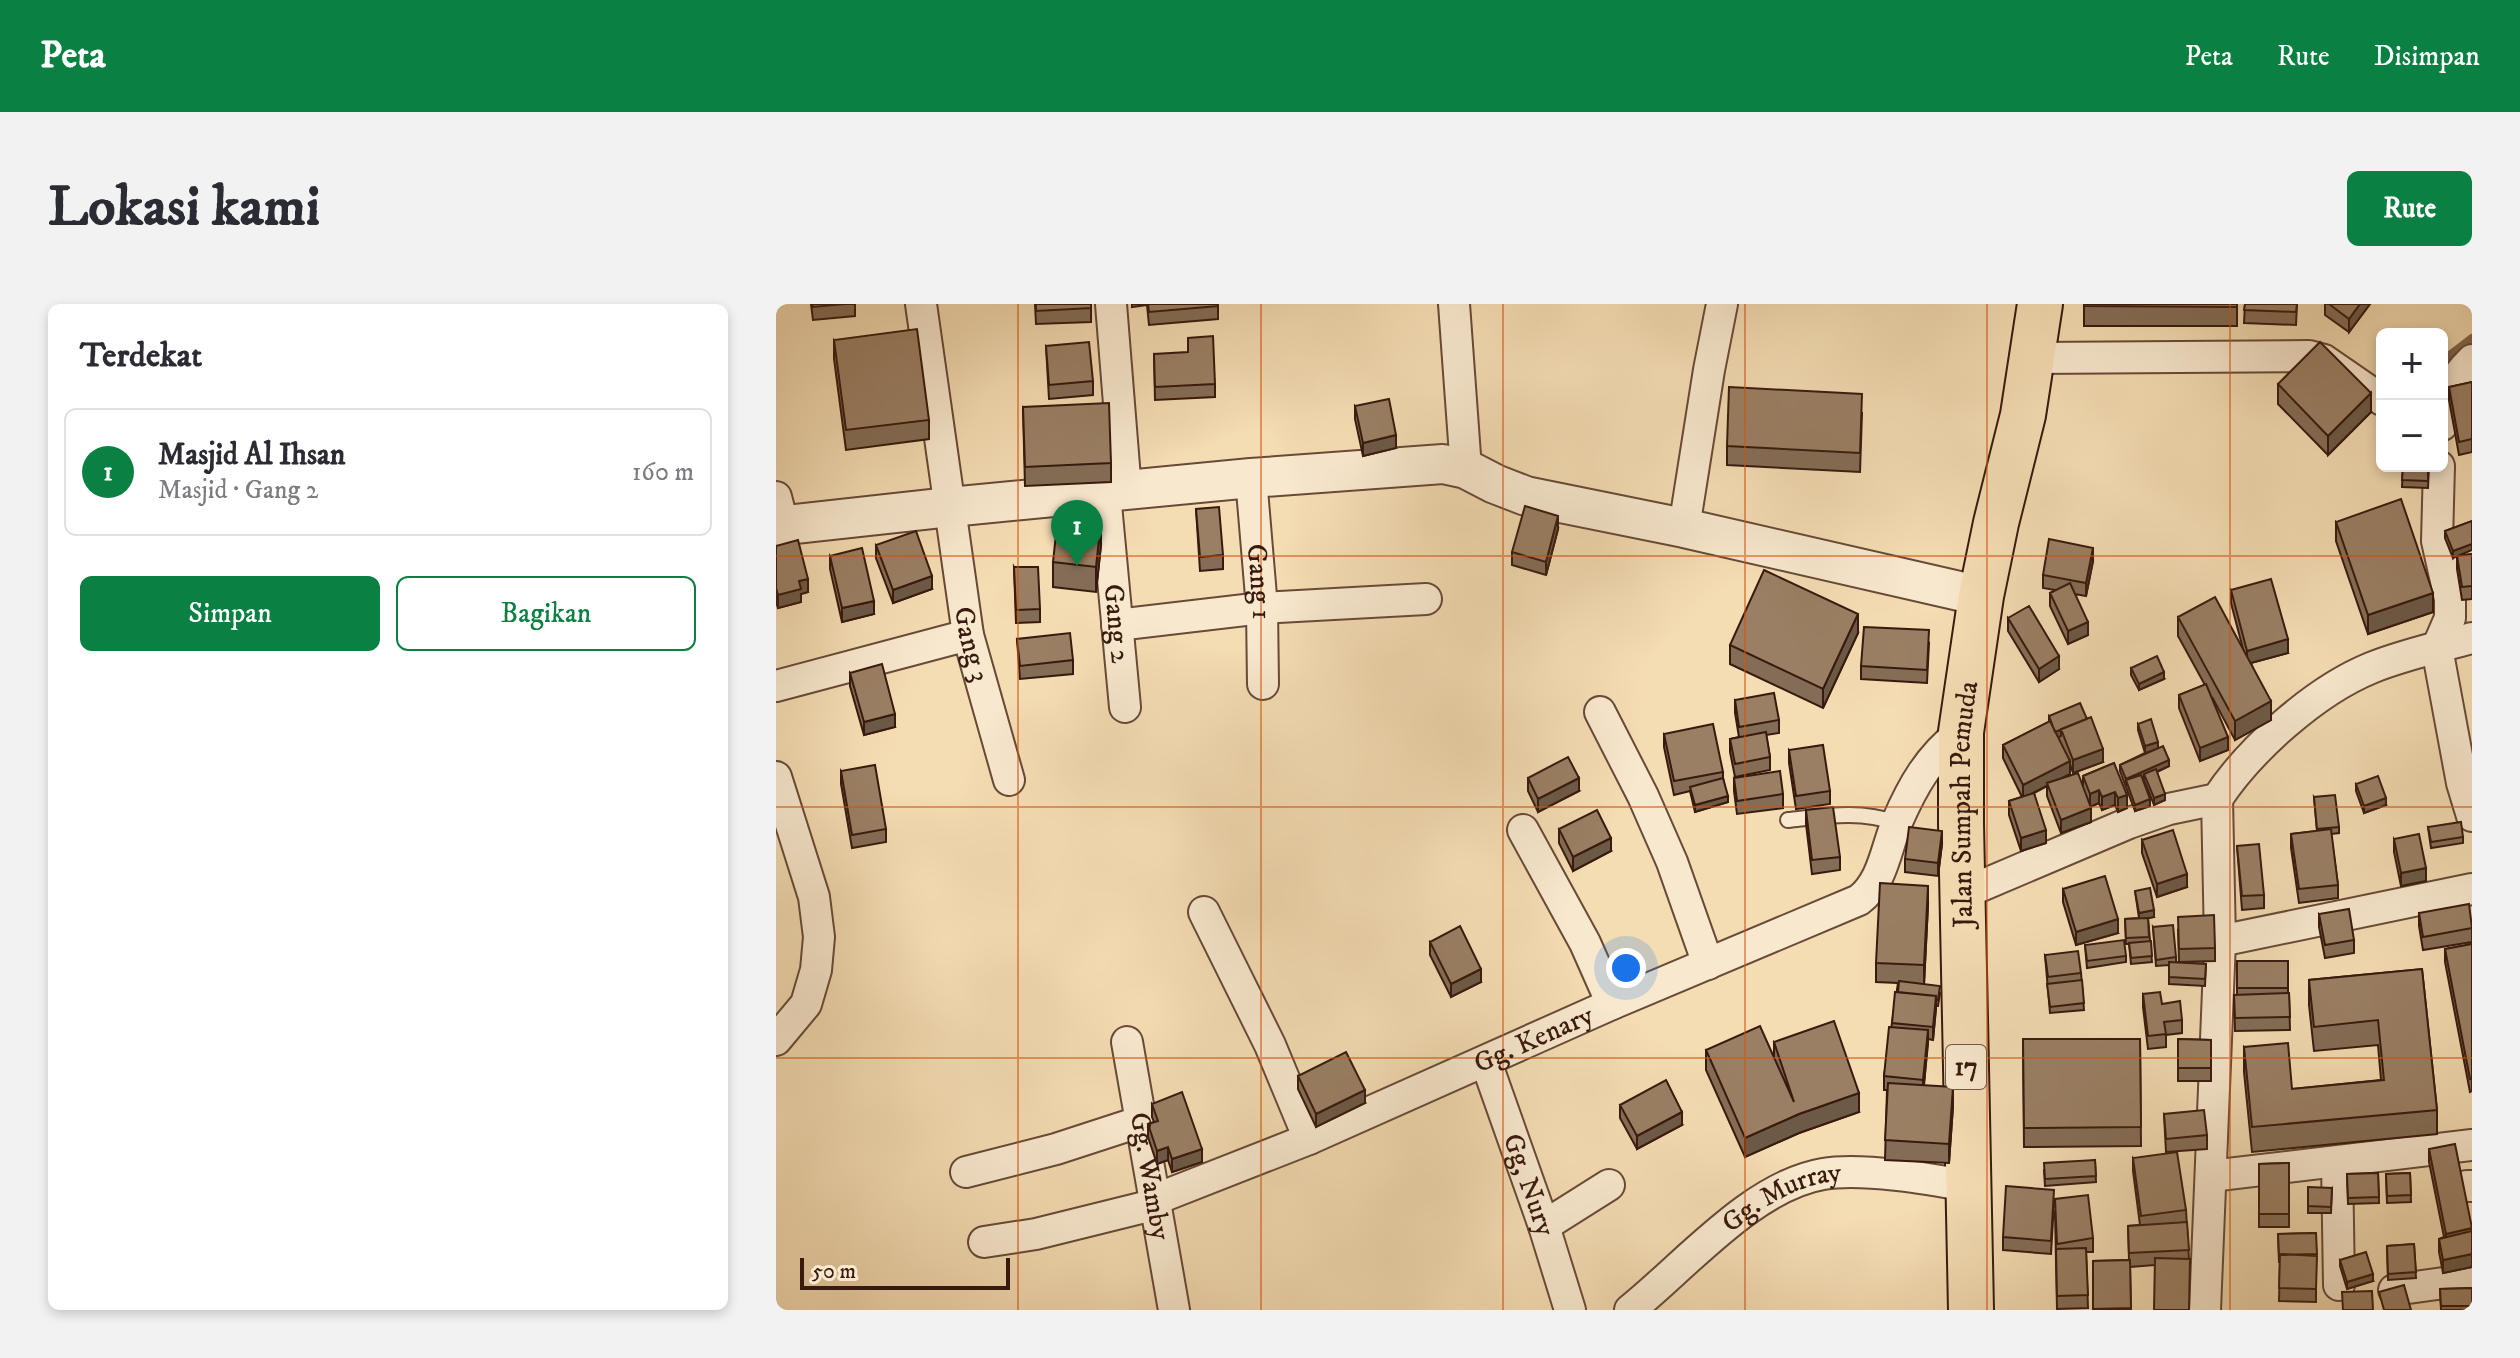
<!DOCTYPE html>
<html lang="id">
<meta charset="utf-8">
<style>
:root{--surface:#fff;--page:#f2f2f3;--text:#2b2b33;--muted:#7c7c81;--line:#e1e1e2;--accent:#0b8043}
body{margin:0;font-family:"IM FELL DW Pica",serif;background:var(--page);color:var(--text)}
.controls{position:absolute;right:24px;top:24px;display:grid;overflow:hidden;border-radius:12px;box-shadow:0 4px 12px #0003}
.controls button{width:72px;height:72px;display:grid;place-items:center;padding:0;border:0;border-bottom:2px solid var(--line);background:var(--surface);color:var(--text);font:40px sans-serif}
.scale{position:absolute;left:24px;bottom:20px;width:210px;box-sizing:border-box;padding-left:8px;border:4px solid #381a0e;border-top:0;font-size:22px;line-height:28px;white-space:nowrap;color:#381a0e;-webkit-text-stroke:6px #f8e8ce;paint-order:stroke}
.you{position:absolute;left:850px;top:664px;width:28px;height:28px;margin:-20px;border:6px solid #fff;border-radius:50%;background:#1a73e8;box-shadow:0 0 0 12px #1a73e833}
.badge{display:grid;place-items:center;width:52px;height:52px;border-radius:50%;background:var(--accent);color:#fff;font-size:26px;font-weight:700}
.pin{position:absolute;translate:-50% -66px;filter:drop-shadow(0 2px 4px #0008)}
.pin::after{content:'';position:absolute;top:42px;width:28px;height:24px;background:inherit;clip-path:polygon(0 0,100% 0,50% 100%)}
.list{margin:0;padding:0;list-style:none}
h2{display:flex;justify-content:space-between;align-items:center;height:104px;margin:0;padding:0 32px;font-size:34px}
h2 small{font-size:26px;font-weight:400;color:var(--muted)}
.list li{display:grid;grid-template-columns:52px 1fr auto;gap:24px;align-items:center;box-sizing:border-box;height:128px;margin:0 16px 16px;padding:0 16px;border:2px solid var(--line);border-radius:12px}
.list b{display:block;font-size:30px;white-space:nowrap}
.list p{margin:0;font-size:26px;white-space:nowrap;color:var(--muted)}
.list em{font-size:26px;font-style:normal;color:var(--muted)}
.actions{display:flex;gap:16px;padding:24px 32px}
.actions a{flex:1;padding:18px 0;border:2px solid var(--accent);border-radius:12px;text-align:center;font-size:28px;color:var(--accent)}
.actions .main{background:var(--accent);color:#fff}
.map{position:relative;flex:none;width:1696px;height:1006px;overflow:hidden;border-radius:12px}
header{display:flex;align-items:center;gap:48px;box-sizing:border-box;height:112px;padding:0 40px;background:var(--accent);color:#fff}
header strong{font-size:38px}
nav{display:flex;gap:44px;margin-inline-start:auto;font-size:28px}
.intro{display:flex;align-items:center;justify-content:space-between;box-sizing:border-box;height:192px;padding:0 48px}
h1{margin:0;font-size:56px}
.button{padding:20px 36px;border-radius:12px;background:var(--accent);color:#fff;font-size:28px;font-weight:700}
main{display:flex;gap:48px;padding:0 48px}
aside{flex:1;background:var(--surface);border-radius:12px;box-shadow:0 4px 12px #0003}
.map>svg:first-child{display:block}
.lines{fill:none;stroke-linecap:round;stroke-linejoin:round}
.stream{stroke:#82674f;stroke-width:8}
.service-casing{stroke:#674a37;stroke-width:18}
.minor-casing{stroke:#674a37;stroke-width:34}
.tertiary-casing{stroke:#674a37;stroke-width:42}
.trunk-casing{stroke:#381a0e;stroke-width:48}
.service{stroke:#f8e8ce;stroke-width:14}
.minor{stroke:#f8e8ce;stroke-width:30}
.tertiary{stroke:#f8e8ce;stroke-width:38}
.trunk{stroke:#f4dcb3;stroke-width:44}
.wall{fill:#846d56;stroke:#381a0e;stroke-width:2}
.shaded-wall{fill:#6c5946;stroke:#381a0e;stroke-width:2}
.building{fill:#9a7f64;stroke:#381a0e;stroke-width:2}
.grid{fill:none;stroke:#d6530c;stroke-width:2;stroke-opacity:0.55}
.labels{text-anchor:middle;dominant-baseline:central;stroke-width:6;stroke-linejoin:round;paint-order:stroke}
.shield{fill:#f8e8ce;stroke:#725848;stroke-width:2}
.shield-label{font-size:26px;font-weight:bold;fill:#381a0e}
.street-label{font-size:28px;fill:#381a0e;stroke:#f8e8ce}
</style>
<header>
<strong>Peta</strong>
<nav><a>Peta</a><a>Rute</a><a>Disimpan</a></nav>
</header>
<div class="intro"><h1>Lokasi kami</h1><a class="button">Rute</a></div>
<main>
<aside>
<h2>Terdekat<small></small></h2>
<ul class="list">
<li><span class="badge">1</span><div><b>Masjid Al Ihsan</b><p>Masjid · Gang 2</p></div><em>160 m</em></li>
</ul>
<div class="actions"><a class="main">Simpan</a><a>Bagikan</a></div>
</aside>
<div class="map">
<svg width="1696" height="1006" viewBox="0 0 1696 1006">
<rect width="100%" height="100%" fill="#f4dcb3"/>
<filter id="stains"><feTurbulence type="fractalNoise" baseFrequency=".0025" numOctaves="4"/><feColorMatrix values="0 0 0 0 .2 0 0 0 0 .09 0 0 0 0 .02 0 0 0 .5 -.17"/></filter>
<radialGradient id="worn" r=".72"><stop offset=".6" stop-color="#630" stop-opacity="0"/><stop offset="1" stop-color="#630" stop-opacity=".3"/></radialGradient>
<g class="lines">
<!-- stream -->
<path class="stream" d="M1666,57L1696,34"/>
<!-- service casing -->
<g class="service-casing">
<path id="service" d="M1012,516C1050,512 1084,506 1121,519"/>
</g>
<!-- minor casing -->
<g class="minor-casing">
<g id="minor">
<path id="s1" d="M145,0L192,331L233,476"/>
<path d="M335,0L350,187"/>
<path d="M678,0L690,165"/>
<path d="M1258,54L1533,52L1548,56L1606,96"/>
<path d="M1666,121C1671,92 1674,77 1696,56"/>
<path d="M1663,162L1661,237L1674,295V314L1661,344L1686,479L1696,512"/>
<path id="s2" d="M475,174L486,304L487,380"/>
<path id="s3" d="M329,190L349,403"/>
<path d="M0,193L7,220"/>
<path d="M908,224L933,66L946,0"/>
<path d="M341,321L486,304L650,295"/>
<path d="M0,382L192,331"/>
<path d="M824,408L867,492L896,558L932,660"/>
<path d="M0,473L38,593L43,633L40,666L30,700L0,736"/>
<path d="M747,526L809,639L836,700"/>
<path d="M1186,590L1353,519L1393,505L1441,495C1474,445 1539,387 1595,364C1627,351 1663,343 1696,334"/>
<path d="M428,608L494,741L533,835"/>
<path d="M1444,637L1696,585"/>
<path id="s4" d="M351,738L398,1006"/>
<path id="s5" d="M710,758L768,922L794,1006"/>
<path d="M1561,858L1563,981"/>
<path d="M190,868L280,845L366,817"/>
<path d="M1435,872L1696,841"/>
<path d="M1691,882H1696"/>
<path id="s6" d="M380,895L533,835L836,700L1083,596C1107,578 1110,544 1121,518C1137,481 1153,453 1185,428"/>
<path d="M768,922L833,881"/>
<path d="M208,938L260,930L381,900"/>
<path d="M1618,986L1696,975"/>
<path id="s7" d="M854,1006C909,962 976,882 1047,870C1085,863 1154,875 1193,882"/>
<path d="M1429,1006L1444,637L1441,495"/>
</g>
</g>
<!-- tertiary casing -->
<g class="tertiary-casing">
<path id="tertiary" d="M0,222L174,203L475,174L667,160L690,165L719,180L750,192L908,224L1205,292"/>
</g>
<!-- trunk casing -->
<g class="trunk-casing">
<g id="trunk">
<path id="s8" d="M1195,1006L1185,520V428L1205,292L1220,219L1247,111L1264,0"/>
</g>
</g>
<!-- service -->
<use href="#service" class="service"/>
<!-- minor -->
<use href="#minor" class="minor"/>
<!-- tertiary -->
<use href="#tertiary" class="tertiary"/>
<!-- trunk -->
<use href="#trunk" class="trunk"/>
</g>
<!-- wall -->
<path class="wall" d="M35,0H79V12L37,16Z
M259,0H315V18L260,20Z
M356,0H442V15L373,21L371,1L356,3Z
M1308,0H1461V22H1308Z
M1469,0H1521L1520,21L1468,19Z
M1549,0H1594L1573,28L1549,11Z
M58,36L153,116V135L70,146L58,55Z
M270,42L317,77V91L273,95Z
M378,50L439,80V93L379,96Z
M1696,78V148L1683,151L1673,96V83Z
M1502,80L1595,108L1552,151L1502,100Z
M579,102L620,144L587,152L579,115Z
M247,103L335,159V178L249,182Z
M1086,109L1084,168L951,161V142Z
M1627,162H1653L1652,184L1626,183Z
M420,205L447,251V265L424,267Z
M1696,217L1677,254L1669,234V227Z
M1560,218L1657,308L1592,330L1560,237Z
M782,225L770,271L736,261V248Z
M100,241L156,285L117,299L100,254Z
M325,241L320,288L277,283V258Z
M0,242L32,288L25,290V298L2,304L0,298Z
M1696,250V295L1686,296L1681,265V252Z
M54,252L98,310L66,318L54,265Z
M1317,257L1310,292L1299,290L1312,331L1292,340L1274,302V289L1279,286L1267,284V271Z
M238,263L264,305V318L240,319Z
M1455,286L1512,349L1475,359L1495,416L1459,436L1436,393L1452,446L1424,457L1403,404V391L1429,381L1402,332V313L1467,345L1455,299Z
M1232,314L1283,365L1263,378L1232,327Z
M1082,329L1047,404L954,360V341Z
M241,335L297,356V370L244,375Z
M1153,339L1151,379L1085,375V362Z
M1355,364L1388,375L1363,386L1355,371Z
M74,369L119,423L88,431L74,382Z
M959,396L1003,416V429L990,431L994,453V466L959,473L954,448V435L963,433L959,409Z
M1273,412L1327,458L1297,469L1294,460V470L1287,474L1307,482V472L1338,459L1351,504L1342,508L1339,501L1326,506L1323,499L1314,503L1315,518L1285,529L1271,492V482L1258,489L1270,539L1245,547L1233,511V497L1246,493L1227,454V441L1273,418Z
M1362,420L1382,444L1393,462L1381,468L1389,496L1378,501L1368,476V473L1366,474L1374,502L1359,507L1344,467V461L1369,449L1362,426Z
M888,430L947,468V474L952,498L919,508L914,487L898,491L888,443Z
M1013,446L1054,487V500L1020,505L1013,459Z
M65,467L110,525V538L76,544L65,480Z
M752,474L803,487L762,508L752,487Z
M958,474L1007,490V504L961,510L958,487Z
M1580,480L1610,501L1588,509L1580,487Z
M1538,493L1563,523V529L1555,530L1562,581V594L1523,599L1515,544V530L1541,527Z
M1030,506L1064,553V566L1036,570L1030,520Z
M1652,523L1687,533V539L1655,544Z
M783,525L835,547L797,567L783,539Z
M1618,535L1650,577L1625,582L1618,548Z
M1366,536L1411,583L1381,593L1366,549Z
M1166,540L1162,572L1129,568V555Z
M1461,542L1488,591V604L1466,606Z
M1287,585L1342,629L1300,641L1287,598Z
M1359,587L1378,613L1372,614L1376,658L1355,660L1353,640H1350L1349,615L1363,614Z
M1152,601L1148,680L1164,689L1162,702H1160L1157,736L1152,735L1148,781L1177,802L1173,859L1109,856L1111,786H1108V772L1122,679L1100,678V659Z
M1643,609L1696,618V638L1647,646L1643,622Z
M1543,610L1578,636V649L1549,654L1543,623Z
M1377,623L1400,653V658L1430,660L1429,682L1393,680V661L1380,662Z
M1402,626L1439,644V657L1403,658Z
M654,638L705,678L675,693L654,651Z
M1696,640V787L1694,788L1669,658V645Z
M1309,641L1350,652V658L1311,664Z
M1269,651L1305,669L1308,706L1274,709Z
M1461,657H1512V689H1513L1514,726L1459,727L1458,691H1461Z
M1646,665L1661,806V830L1476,848L1468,768V743L1516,785L1605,776L1602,741L1538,747L1533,701V676Z
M1367,690L1386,700L1406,716V729L1390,731V743L1372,745L1367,703Z
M1247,735H1364L1365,842L1248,843Z
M1402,735L1435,736V777H1402Z
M998,738L1083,808L1023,829L969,853L930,766V746L998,755Z
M522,772L589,799L540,823L522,785Z
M376,800L426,858L396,868L392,856L381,860L372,833V820L378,818L376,813Z
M844,801L906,821L861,845L844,814Z
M1388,810L1431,831V845L1390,848Z
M1653,845L1696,927V963L1667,969L1663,948V935L1668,933L1653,858Z
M1357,854L1410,906L1413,955L1379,961L1354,963L1355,1006H1317V957L1353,956L1352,922L1364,921L1357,867Z
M1319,856L1320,878L1269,882L1268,866Z
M1513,859V923H1483V860Z
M1602,869L1603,899L1572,900L1571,870Z
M1634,869L1635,898L1611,899L1610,870Z
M1556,884L1555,909H1532V902Z
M1278,899L1275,950L1227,946V933Z
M1279,908L1317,934V948H1310L1312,1004L1281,1005Z
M1540,929V998L1503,997L1504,958H1503L1502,930Z
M1638,940L1640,974L1612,976L1611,942Z
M1564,956L1597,977L1571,985L1564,962Z
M1696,984V1006H1665L1664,985Z"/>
<!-- shaded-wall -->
<path class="shaded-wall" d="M1584,0H1594L1573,28V15Z
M1595,89V108L1552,151V132Z
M620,131V144L587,152V139Z
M782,212V225L770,271V258Z
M325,216V241L320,288V263Z
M1696,240V246L1677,254V247Z
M1317,244V257L1310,292V279Z
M156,272V285L117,299V286Z
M32,275V288L25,290V298L2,304V291L23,277Z
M1657,289V308L1592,330V311Z
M98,297V310L66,318V304Z
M1082,310V329L1047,404V385Z
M1312,318V331L1292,340V327Z
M1512,335V349L1471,360V347Z
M1283,352V365L1263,378V365Z
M1388,368V375L1363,386V380Z
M1495,397V416L1459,436V417Z
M119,410V423L88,431V418Z
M1285,426V432L1279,435V428Z
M1452,433V446L1424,457V444Z
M1382,438V445L1369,449V442Z
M1327,445V458L1297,469V456Z
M1393,456V462L1369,473L1368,470V473L1351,481L1350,476V481V475Z
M1294,457V470L1247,494V481Z
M803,474V487L762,508V495Z
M1323,486V499L1314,503V490Z
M1339,488V501L1326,506V493Z
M1389,490V496L1378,501V494Z
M1351,491V504L1342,508V494Z
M952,492V498L919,508V501Z
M1610,494V501L1588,509V502Z
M1374,495V502L1359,507V501Z
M1315,504V518L1285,529V516Z
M1270,526V539L1245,547V534Z
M1166,527V540L1162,572V559Z
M835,534V547L797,567V553Z
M1650,564V577L1625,582V569Z
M1411,570V583L1381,593V580Z
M1152,582V601L1148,681V661Z
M1378,606V613L1363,616V609Z
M1342,615V629L1300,641V628Z
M705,665V678L675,693V680Z
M1160,692V705L1157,736V723Z
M1152,726V740L1147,789V776Z
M1177,783V802L1173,859V840Z
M589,786V799L540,823V810Z
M1083,789V808L1023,829L969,853V834L1023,810Z
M906,808V821L861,845V832Z
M392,843V856L381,860V847Z
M426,845V858L396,868V855Z
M1696,924V937L1670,943V930Z
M1696,950V963L1667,969V956Z
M1597,970V977L1571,985V978Z"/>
<!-- building -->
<path class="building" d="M37,0H69L37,3Z
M260,0H315V4L260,7Z
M372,0H442V2L373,8Z
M1308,0H1461V3L1308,2Z
M1469,0H1521L1520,8L1468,6Z
M1553,0H1584L1573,15Z
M141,25L153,116L70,126L58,36Z
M437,32L439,80L379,83L378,50L412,48V34Z
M313,38L317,77L273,81L270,42Z
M1544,38L1595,89L1552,132L1502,80Z
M1696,78V135L1683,138L1673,83Z
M953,83L1086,90L1084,149L951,142Z
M613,95L620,131L587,139L579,102Z
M333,99L335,159L249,163L247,103Z
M1627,162H1652V177L1626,176Z
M1625,195L1657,289L1592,311L1560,218Z
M749,202L782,212L770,258L736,248Z
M443,203L447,251L424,253L420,205Z
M282,212L325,216L320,263L277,258Z
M1696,217V240L1677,247L1669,227Z
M140,227L156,272L117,286L100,241Z
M1273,235L1317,244L1310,279L1267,271Z
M22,236L32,275L23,277L25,285L2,291L0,284V242Z
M86,244L98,297L66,304L54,252Z
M1696,250V282L1686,283L1681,252Z
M238,263H262L264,305L240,306Z
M988,266L1082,310L1047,385L954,341Z
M1495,275L1512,335L1471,347L1455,286Z
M1294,279L1312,318L1292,327L1274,289Z
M1439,293L1495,397L1459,417L1402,313Z
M1253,302L1283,352L1263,365L1232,314Z
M1088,323L1153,326L1151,366L1085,362Z
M294,329L297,356L244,362L241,335Z
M1381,352L1388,368L1363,380L1355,364Z
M106,360L119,410L88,418L74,369Z
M1430,380L1452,433L1424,444L1403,391Z
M998,389L1003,416L963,423L959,396Z
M1304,399L1311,415L1279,428L1273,412Z
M1315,413L1327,445L1297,456L1285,425Z
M1375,415L1382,438L1369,442L1362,420Z
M1274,417L1294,457L1247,481L1227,441Z
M937,420L947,468L898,477L888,430Z
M990,428L994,453L959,460L954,435Z
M1047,441L1054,487L1020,492L1013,446Z
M1387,442L1393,456L1350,475L1344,461Z
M792,453L803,474L762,495L752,474Z
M1338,459L1351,491L1342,494L1339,488L1326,493L1323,486L1314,490L1307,472Z
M99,461L110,525L76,531L65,467Z
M1380,465L1389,490L1378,494L1368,470Z
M1004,467L1007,490L961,497L958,474Z
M1302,469L1315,504L1285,516L1271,479Z
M1365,471L1374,495L1359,501L1350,476Z
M1602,472L1610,494L1588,502L1580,480Z
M947,474L952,492L919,501L914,483Z
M1258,489L1270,526L1245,534L1233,497Z
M1559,491L1563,523L1541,525L1538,493Z
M1057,503L1064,553L1036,556L1030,506Z
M821,506L835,534L797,553L783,525Z
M1685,518L1687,533L1655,538L1652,523Z
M1133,523L1166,527L1162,559L1129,555Z
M1555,525L1562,581L1523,585L1515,530Z
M1397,526L1411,570L1381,580L1366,536Z
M1643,530L1650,564L1625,569L1618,535Z
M1483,540L1488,591L1466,592L1461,542Z
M1329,572L1342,615L1300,628L1287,585Z
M1104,579L1152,582L1148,661L1100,659Z
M1374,584L1378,606L1363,609L1359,587Z
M1693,600L1696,624L1647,633L1643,609Z
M1573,605L1578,636L1549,641L1543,610Z
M1438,611L1439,644L1403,645L1402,613Z
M1372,614L1373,633L1350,634L1349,615Z
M1397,621L1400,653L1380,656L1377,623Z
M684,622L705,665L675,680L654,638Z
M1348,636L1350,652L1311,657L1309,641Z
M1375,637L1376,652L1355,654L1353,639Z
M1696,640V774L1694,775L1669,645Z
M1302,647L1305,669L1272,673L1269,651Z
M1461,657H1512V684H1461Z
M1393,658L1430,660L1429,675L1393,673Z
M1646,665L1661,806L1476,823L1468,743L1512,739L1516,785L1608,776L1602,716L1538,723L1533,676Z
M1306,676L1308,699L1274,703L1271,680Z
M1123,677L1164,682L1162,696L1160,695V692L1122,688Z
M1119,688L1160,692L1157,723L1116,719Z
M1384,688L1386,700L1404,697L1406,716L1388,718L1390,730L1372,732L1367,690Z
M1513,689L1514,713L1459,714L1458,691Z
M1058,717L1083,789L1023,810L969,834L930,746L984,722L1018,798L998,738Z
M1113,723L1152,726L1147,776L1108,772Z
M1247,735H1364L1365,823L1248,824Z
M1402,735L1435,736V764H1402Z
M570,748L589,786L540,810L522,772Z
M890,776L906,808L861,832L844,801Z
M1112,779L1177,783L1173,840L1109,836Z
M406,788L426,845L396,855L392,843L381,847L372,820L382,817L376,800Z
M1428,806L1431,831L1390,835L1388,810Z
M1679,840L1696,924L1670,930L1653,845Z
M1401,848L1410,906L1365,912L1357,854Z
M1319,856L1320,872L1269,875L1268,859Z
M1513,859V910H1483V860Z
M1602,869L1603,893L1572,894L1571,870Z
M1634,869L1635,891L1611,892L1610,870Z
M1230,882L1278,886L1275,937L1227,933Z
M1532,883L1556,884L1555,903L1532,902Z
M1312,891L1317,934L1281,940L1279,895Z
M1411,918L1413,946L1353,949L1352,922Z
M1696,927V950L1667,956L1663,935Z
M1540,929L1541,950L1503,951L1502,930Z
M1638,940L1640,968L1612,970L1611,942Z
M1310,944L1312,991L1281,992L1280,945Z
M1590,948L1597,970L1571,978L1564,956Z
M1504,950L1541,952L1540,985L1503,984Z
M1379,954L1414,955L1413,1006H1378Z
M1354,956L1355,1004L1317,1005V957Z
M1628,981L1635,1006H1608L1603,988Z
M1696,984V1002H1665L1664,985Z
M1596,987L1597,1006H1567L1566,988Z"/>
<!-- grid -->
<path class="grid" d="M242,0V1006M485,0V1006M727,0V1006M969,0V1006M1211,0V1006M1454,0V1006M0,252H1696M0,503H1696M0,754H1696"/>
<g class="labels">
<!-- shield labels -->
<rect class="shield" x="1170" y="741" width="40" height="44" rx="6"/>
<g class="shield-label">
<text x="1190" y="763">17</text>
</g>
<!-- street labels -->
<g class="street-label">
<text stroke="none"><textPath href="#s2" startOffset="104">Gang 1</textPath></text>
<text stroke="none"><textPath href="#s3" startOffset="130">Gang 2</textPath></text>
<text stroke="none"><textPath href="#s1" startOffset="344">Gang 3</textPath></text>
<text stroke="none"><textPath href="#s8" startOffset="506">Jalan Sumpah Pemuda</textPath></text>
<text stroke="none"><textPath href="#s6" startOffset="410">Gg. Kenary</textPath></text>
<text stroke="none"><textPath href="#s4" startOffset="136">Gg. Wamby</textPath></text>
<text stroke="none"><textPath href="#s5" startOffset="130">Gg, Nury</textPath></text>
<text stroke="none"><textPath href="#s7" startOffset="192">Gg. Murray</textPath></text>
</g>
</g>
<rect width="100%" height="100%" filter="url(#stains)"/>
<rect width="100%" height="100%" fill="url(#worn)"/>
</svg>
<div class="controls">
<button>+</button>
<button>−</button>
</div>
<div class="scale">50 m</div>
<div class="you"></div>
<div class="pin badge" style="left:301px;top:262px">1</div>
</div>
</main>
